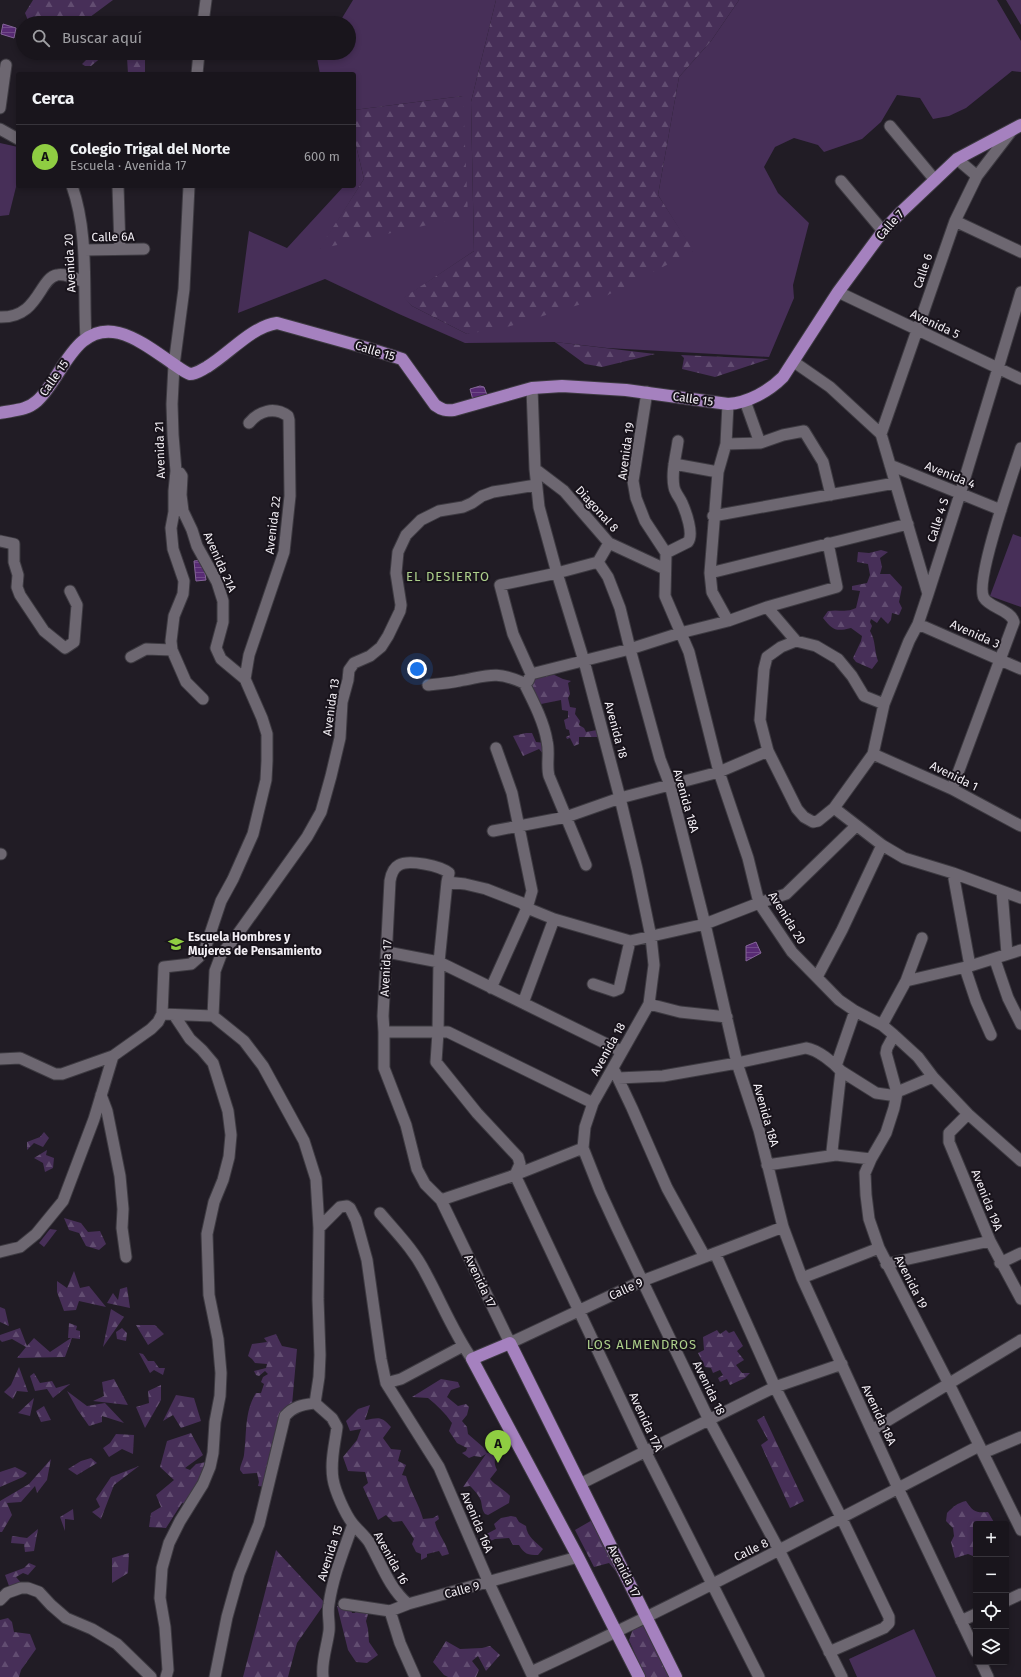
<!DOCTYPE html>
<html lang="es">
<meta charset="utf-8">
<style>
:root{--surface:#19151c;--page:#221e25;--text:#f1f3f6;--muted:#9f9fa3;--line:#37343b;--accent:#8fcd42}
body{margin:0;font-family:"Fira Sans",sans-serif;background:var(--page);color:var(--text)}
.controls{position:absolute;right:12px;bottom:12px;display:grid;overflow:hidden;border-radius:4px;box-shadow:0 2px 6px #0003}
.controls button{width:36px;height:36px;display:grid;place-items:center;padding:0;border:0;border-bottom:1px solid var(--line);background:var(--surface);color:var(--text);font:20px sans-serif}
.you{position:absolute;left:417px;top:669px;width:14px;height:14px;margin:-10px;border:3px solid #fff;border-radius:50%;background:#1a73e8;box-shadow:0 0 0 6px #1a73e833}
.badge{display:grid;place-items:center;width:26px;height:26px;border-radius:50%;background:var(--accent);color:#111;font-size:13px;font-weight:700}
.pin{position:absolute;translate:-50% -33px;filter:drop-shadow(0 1px 2px #0008)}
.pin::after{content:'';position:absolute;top:21px;width:14px;height:12px;background:inherit;clip-path:polygon(0 0,100% 0,50% 100%)}
.list{margin:0;padding:0;list-style:none}
h2{display:flex;justify-content:space-between;align-items:center;height:52px;margin:0;padding:0 16px;font-size:17px}
h2 small{font-size:13px;font-weight:400;color:var(--muted)}
.list li{display:grid;grid-template-columns:26px 1fr auto;gap:12px;align-items:center;box-sizing:border-box;height:64px;padding:0 16px;border-top:1px solid var(--line)}
.list b{display:block;font-size:15px;white-space:nowrap}
.list p{margin:0;font-size:13px;white-space:nowrap;color:var(--muted)}
.list em{font-size:13px;font-style:normal;color:var(--muted)}
.icon{flex:none;width:22px;height:22px;fill:none;stroke:currentColor;stroke-width:2;stroke-linecap:round;stroke-linejoin:round}
.map{position:relative;flex:none;width:1021px;height:1677px;overflow:hidden}
.search{position:absolute;background:var(--surface);box-shadow:0 2px 6px #0003;left:16px;top:16px;width:340px;height:44px;display:flex;align-items:center;gap:10px;box-sizing:border-box;padding:0 14px;border-radius:22px;color:var(--muted);font-size:15px}
.panel{position:absolute;background:var(--surface);box-shadow:0 2px 6px #0003;left:16px;top:72px;width:340px;height:116px;border-radius:4px}
.map>svg:first-child{display:block}
.grass{fill:#472f58}
.forest{fill:url(#forest-firs)}
.water{fill:url(#water-rules);stroke:#86669a}
.lines{fill:none;stroke-linecap:round;stroke-linejoin:round}
.minor-casing{stroke:#3d3a41;stroke-width:13}
.major-casing{stroke:#3d3a41;stroke-width:14}
.minor{stroke:#6d6771;stroke-width:11}
.major{stroke:#a581bf;stroke-width:12}
.labels{text-anchor:middle;dominant-baseline:central;stroke-width:4;stroke-linejoin:round;paint-order:stroke}
.street-label{font-size:12px;fill:#f2eef4;stroke:#18131b}
.poi-label{font-size:12px;font-weight:bold;fill:#f2eef4;stroke:#18131b;text-anchor:start}
.neighbourhood-label{font-size:13px;letter-spacing:1px;fill:#accf8a;stroke:#18131b}
</style>
<div class="map">
<svg width="1021" height="1677" viewBox="0 0 1021 1677">
<defs>
<pattern id="forest-firs" width="22" height="20" patternUnits="userSpaceOnUse"><rect width="22" height="20" fill="#472f58"/><path d="M5 1l3.5 6h-7zM16 11l3.5 6h-7z" fill="#624d71"/></pattern>
<pattern id="water-rules" width="6" height="5" patternUnits="userSpaceOnUse"><rect width="6" height="5" fill="#582b74"/><path d="M0 2.5h6" fill="none" stroke="#704a88"/></pattern>
</defs>
<rect width="100%" height="100%" fill="#211c25"/>
<!-- grass -->
<path class="grass" d="M353,0H496L471,102L474,251L404,298L412,306L467,334L693,251L658,195L679,77L711,41L739,0H997L1021,41V72L1012,71L966,108L949,116L933,119L920,98L897,95L881,122L862,139L824,152L818,145L794,138L775,147L764,167L778,193L809,223L793,285L794,298L769,357L607,348L555,342L465,343L399,314L325,279L238,313L249,231L287,248L344,186H354V137L364,179L320,249L463,96L354,110V74H320L317,58L320,53H349V23H339Z
M1006,0H1021V25Z
M0,143L18,147V179L9,215L0,216Z
M1013,534L1021,537V607L990,596Z
M914,1629L936,1677H857L849,1659Z"/>
<!-- forest -->
<path class="forest" d="M33,0H113L82,23H29L25,13Z
M496,0H739L711,41L679,77L658,195L694,251L604,297L507,327L467,334L412,306L403,298L474,251L471,102Z
M83,53H103V56L91,66H85L82,64L87,59Z
M140,53H145V74H128L127,57Z
M463,96L468,216L319,249L364,179L354,137V110Z
M555,342L655,354L602,367L585,364Z
M681,355L769,359L715,377L682,369L684,358Z
M881,550L888,552L880,558L882,567L880,574H890L902,587L899,602L902,608L899,615L892,613L891,620L888,624L881,617L877,623L871,619L870,622L872,626L870,631C876,641 874,650 878,661L872,669L856,662L853,658L861,641L862,636L851,628C835,632 833,630 823,618L828,611C839,609 846,613 856,608L860,591L852,590V586L867,583L870,575L868,564L857,562L858,552L869,553Z
M546,671L563,679L571,681L568,683L570,694L568,698L570,707L576,708L575,714L580,721L579,725L584,728L586,732L597,730L598,737H579V744L574,746L570,738L567,739L566,737L570,735L569,730L566,729L564,720L568,718V711L562,710L561,700L541,704L529,684Z
M526,733H532L536,742L545,743V756L539,749L523,756L513,736Z
M44,1132L49,1138L43,1147L34,1143L27,1150V1142L40,1137Z
M47,1150L46,1155L54,1158L53,1168L45,1172L43,1163L34,1158Z
M64,1218L81,1223L88,1232L100,1231L106,1244L99,1250L86,1246L79,1233L69,1230Z
M50,1229L57,1230L44,1247L39,1243Z
M74,1271L80,1288L89,1286L106,1307L79,1301L76,1310L64,1311L57,1292V1281L67,1288Z
M127,1287L130,1308L107,1303L113,1293L118,1300L120,1289Z
M0,1307L5,1309L9,1326L0,1322Z
M111,1309L124,1317L103,1347Z
M69,1323L77,1326L76,1330L80,1331V1339L72,1338L65,1357L17,1358L26,1347L12,1339L2,1342L0,1340V1335L20,1328L27,1346L34,1338L50,1352L71,1338H68Z
M136,1325H155L164,1334L148,1345Z
M122,1328L127,1333L126,1341L117,1339L116,1332Z
M717,1330L720,1334L726,1330L729,1333L734,1331L743,1346L737,1351L744,1360L736,1365L742,1373H750L745,1378L730,1385L727,1379L720,1382L718,1378L723,1375L720,1370L713,1373L711,1368L705,1367L698,1353L704,1350L703,1337Z
M276,1334L282,1346L297,1349L292,1405L266,1487L258,1486L259,1482L257,1473L243,1474L240,1470C240,1465 243,1461 244,1455C247,1434 244,1412 256,1393H261L264,1384L261,1382L263,1377L268,1374L265,1371L259,1376L256,1375L254,1371L266,1368L267,1364L255,1363L252,1359L248,1356L252,1344L267,1342L264,1338Z
M139,1353L143,1354L148,1361H154L159,1368H165L163,1375L154,1370L150,1373Z
M19,1367L28,1392L17,1391L13,1399L4,1392L11,1385Z
M34,1373L40,1383L52,1381L56,1388L70,1384L53,1398L47,1389L35,1391L30,1376Z
M114,1379L128,1405L93,1401L104,1396L102,1382Z
M441,1379L458,1382L460,1387L451,1390L447,1397L458,1406L466,1404L469,1407L467,1415L462,1421L467,1427L468,1434L483,1447L487,1453L497,1454C494,1460 494,1464 497,1470L490,1479C496,1486 504,1489 510,1496L509,1503L488,1515L485,1514C482,1510 482,1506 481,1501C479,1495 474,1490 470,1486L463,1487L486,1454L481,1457L474,1456L469,1458L462,1453L466,1451L467,1448L457,1443L449,1431L452,1423C445,1413 437,1405 428,1398L412,1397Z
M161,1385V1400L145,1428L136,1407L149,1403L148,1391Z
M67,1391L87,1406L105,1403L124,1423L102,1416V1422L89,1426L77,1409Z
M176,1395L194,1398L201,1421L181,1428L173,1415L163,1421Z
M34,1398L30,1416L18,1413Z
M370,1405L365,1420C378,1418 381,1415 391,1427L383,1438L391,1449L401,1450L398,1461L406,1465L402,1475L406,1476C410,1491 419,1504 423,1519L433,1518L438,1515L439,1519L435,1522C437,1533 446,1542 449,1554L442,1556L439,1551L427,1554V1557L421,1560V1554L416,1552L412,1544L414,1539L402,1521L393,1522L386,1515L378,1520L363,1487L368,1483L365,1472L348,1471L343,1457L357,1440L361,1429L350,1431L346,1421L358,1409Z
M44,1406L51,1420L41,1422L36,1411Z
M764,1416L804,1501L790,1508L761,1445L768,1440L757,1420Z
M191,1433L203,1455L185,1468L190,1470L196,1464L206,1462L208,1474L194,1489L196,1507L182,1503L166,1528L149,1527L151,1513L161,1507L156,1495L174,1480L160,1467L167,1441Z
M116,1434L134,1435L133,1454L122,1449L109,1457L103,1448L110,1443Z
M91,1458L97,1463L77,1475L68,1469L81,1461Z
M51,1459L47,1480L37,1493L35,1486L21,1502L7,1503L12,1515L2,1532H0V1501L29,1484Z
M139,1466L114,1485L101,1519L92,1512L100,1507L96,1499L111,1477Z
M15,1467L27,1473L23,1477L0,1487V1472Z
M966,1501C973,1512 976,1513 988,1512L995,1524H976V1575L973,1556L968,1554L955,1558L951,1542L954,1536L953,1528L946,1521L947,1513C953,1507 957,1503 966,1501Z
M73,1509L74,1520L65,1519V1531L60,1517Z
M511,1516L516,1517L519,1522L526,1526C527,1537 536,1542 543,1549L538,1555C528,1555 524,1554 519,1545H513L509,1538L495,1539L482,1545L477,1539L496,1529L494,1524L501,1518Z
M594,1519L619,1575L609,1563L594,1567L575,1530Z
M38,1529L34,1551L25,1552L24,1544L11,1543L12,1536L27,1538Z
M276,1550L325,1603L297,1643L288,1677H243Z
M129,1553L128,1573L112,1583V1558Z
M29,1563L36,1566L28,1575L23,1573L16,1577L23,1585L9,1586L5,1575L24,1568Z
M337,1606L351,1608L352,1613H355L356,1610L369,1611L366,1621L368,1629L369,1642L378,1655L367,1663L356,1662L348,1650Z
M8,1618L12,1622L14,1632L30,1634L36,1649L21,1670L19,1677H0V1620Z
M644,1626L652,1636L673,1677H645L629,1640L633,1629Z
M446,1641L460,1649L482,1648L490,1646L500,1655L486,1671L478,1656L472,1661L479,1670L476,1677H448L444,1675L433,1662Z"/>
<!-- water -->
<path class="water" d="M3,24L16,28L14,38L1,34Z
M480,386L484,387L487,395L473,400L470,389Z
M203,560L206,580L196,581L194,561Z
M756,942L761,953L746,961V946Z"/>
<g class="lines">
<!-- minor casing -->
<g class="minor-casing">
<path id="minor" d="M203,23L206,0
M197,74L199,53
M0,108L6,65
M890,126L935,180
M0,129L18,139
M957,159L977,176
M841,181L883,231
M72,186C89,234 83,288 86,339
M118,186L120,249
M189,186L184,289L174,365L172,404L173,435L176,471L174,491V512L171,528L173,549L184,581L183,594L174,616L171,641L172,650L186,682L203,699
M955,221L1021,252
M84,250L144,249
M838,292L1021,379
M0,317C39,318 39,278 57,275C66,273 76,279 84,282
M794,362L830,387L881,434L928,594
M532,388L535,469L539,507L557,573L584,661L620,798L637,869L651,937L654,965L649,1004L593,1103L585,1127L583,1148L600,1191L617,1228L709,1420L779,1550L842,1677
M647,392L633,481L636,498L645,521L666,553
M745,401L760,443
M881,434L955,221L977,176L1013,129
M726,444L760,443L783,435L804,431L823,462L831,495
M674,464L718,472
M890,465L1001,510
M535,469L564,491L609,543L665,569
M713,516L895,483
M0,541L14,544V562L18,575L17,587L20,595L44,631L65,648L74,642L77,605L70,591
M666,553L665,596L689,652L719,772L748,858L759,903L792,952L839,1000L855,1011L882,1025L894,1035L918,1057L933,1077L968,1114L1021,1161
M666,553L688,542C694,534 686,512 682,503C680,498 675,493 674,487C671,472 676,456 678,441
M598,562L608,577L620,608L630,649L660,759L670,785L705,924L737,1063L759,1130L783,1227L802,1278L898,1488L976,1652
M710,573L908,524
M767,607L796,641L816,646L838,659L852,676L864,696L884,704
M728,621L712,592L710,573L718,472L726,444L728,404
M918,624L1021,669
M796,641L781,647L767,657L764,669L760,720L768,751L797,809L804,817L813,822L818,821L834,808L873,754L884,704L909,641L918,624L928,594L960,494L1021,292
M131,657L146,649L172,650
M531,674L513,634L500,585L557,573L598,562L609,543
M245,679L249,655L284,552L290,496L289,420L288,416C274,406 259,411 249,423
M524,683C533,701 544,722 547,741C550,753 546,765 549,776L586,865
M428,685C438,684 449,683 459,681C488,676 495,670 524,683L528,681L531,674L630,649L680,633L728,621L767,607L837,587L828,543
M873,754L952,789L1021,826
M952,789L1014,622C1011,610 990,608 984,598C974,582 1014,470 1021,448
M834,808L882,845L904,858L953,873L1021,898
M493,831L566,817L620,798L719,772L768,751
M0,854H1
M953,873L970,966
M447,882L439,962L438,1032L436,1062L477,1113L518,1157L520,1164L515,1175
M1002,891L1007,954
M387,952L439,962L621,1051
M995,960L1008,998L1021,1024
M965,968L976,1001L991,1035
M817,977L842,930L882,845
M906,981L970,966L1021,950
M593,984L614,991L619,989L630,941
M491,988L527,908L532,891L512,793L496,748
M523,1003L554,919
M649,1004L680,1012L727,1017
M162,1014L164,967L191,964L199,957L205,949L221,901L233,879L253,834L266,780L267,761V734L262,718L245,679L221,659L216,648L223,622V601L217,582L197,546L192,530L183,511L181,495L182,476L180,473L176,471
M213,1016L215,971L221,955L237,935L307,837L321,812L331,776L340,738L342,702L348,680L349,670L354,663L370,656L381,647L388,636L400,611L401,605L396,573L398,552L406,535L421,520L439,511L463,507L472,503L482,496L493,492L536,485
M882,1025L906,981L922,938
M384,1032H448L593,1103
M894,1035L887,1048L886,1053L897,1093L894,1108L886,1133L871,1159L865,1173L866,1195L869,1219L879,1248L949,1384L1021,1530
M0,1059L20,1058L55,1074H62L113,1056L151,1029L158,1022L162,1014L213,1016L244,1041L263,1066L304,1141L316,1179L319,1228L318,1299L320,1355L319,1377L315,1403
M836,1066L855,1011
M841,1071L832,1151L836,1155L871,1159
M615,1072L632,1108L667,1188L705,1257
M618,1078L663,1076L737,1063L806,1048C818,1050 833,1062 841,1071L876,1093L890,1095L933,1077
M101,1095L107,1111L120,1176L123,1209L122,1228L126,1257
M968,1114L949,1133V1142L990,1241L1021,1299
M767,1165L836,1155
M515,1175L645,1451L759,1677
M441,1200L515,1175L583,1148
M380,1213C396,1232 414,1250 425,1272C441,1301 453,1332 472,1359
M783,1227L642,1281L510,1343L441,1200L425,1184L417,1169L406,1125L384,1068V1032L383,1016L390,881C391,875 393,868 399,865C409,859 441,866 449,873L447,882L465,884L486,889L522,903L527,908L554,919L630,941L705,924L759,903L786,894L856,826
M319,1228L340,1207L347,1206L350,1208L356,1220L367,1260L381,1359L386,1383L439,1467L489,1583L533,1677
M0,1252L20,1247L36,1234L63,1201L94,1119L113,1056
M715,1253L775,1387L841,1517L889,1617V1623L884,1628L829,1652
M1000,1263L1021,1253
M886,1264L990,1241
M802,1278L879,1248
M386,1383L401,1379L463,1346
M315,1403L332,1418L337,1427C335,1444 330,1461 333,1479C335,1491 345,1514 353,1524C358,1530 364,1535 369,1542C381,1563 389,1588 408,1604
M872,1430L1021,1340
M983,1453L1021,1437
M580,1484L775,1387L842,1364
M0,1600L7,1593L21,1588H28L39,1592L51,1605L66,1618L92,1629L117,1644L151,1677
M1006,1601L1021,1594
M344,1604L390,1611L408,1604L578,1557
M390,1611L400,1643L415,1677
M961,1621L976,1614
M981,1662L988,1677
M531,1672C683,1602 831,1523 979,1446
M166,1677L168,1670L165,1627L160,1598L162,1568L169,1543L180,1521L203,1484L210,1467L213,1453L215,1422L220,1396L221,1373L218,1339L209,1295L207,1234L214,1202L223,1180L229,1157L231,1135L228,1111L213,1063L202,1050L190,1039L174,1015
M215,1677L227,1617L239,1574L259,1524L285,1416C294,1406 302,1405 315,1403
M323,1677C321,1662 327,1647 329,1631C330,1622 327,1613 329,1604C333,1576 344,1550 353,1524"/>
</g>
<!-- major casing -->
<g class="major-casing">
<path id="major" d="M0,413C13,410 26,411 37,401C62,379 74,322 119,333C138,338 156,352 172,363C178,367 184,372 190,374C196,374 201,370 207,367C230,353 251,327 277,323L367,348L402,359L435,405C442,410 446,411 454,410L532,388L562,386L626,390L728,404C748,403 769,391 783,377L838,292L883,231L901,212L957,159L1021,125
M639,1677L578,1557L472,1359L510,1343L676,1677"/>
</g>
<!-- minor -->
<use href="#minor" class="minor"/>
<!-- major -->
<use href="#major" class="major"/>
</g>
<!-- icons -->
<defs>
<g id="school-bare" transform="scale(1.2)"><path d="M0-5L7-2L0 1L-7-2ZM-4 1L0 2.5L4 1V4Q0 6-4 4Z" fill="#8fcd42" stroke="#18131b" stroke-width="2.5" paint-order="stroke"/></g>
</defs>
<g fill-rule="evenodd">
<use href="#school-bare" x="176" y="944"/>
</g>
<g class="labels">
<!-- street labels -->
<g class="street-label">
<text transform="translate(890 225) rotate(-49)">Calle 7</text>
<text transform="translate(113 237) rotate(-1)">Calle 6A</text>
<text transform="translate(70 263) rotate(-93)">Avenida 20</text>
<text transform="translate(923 271) rotate(-71)">Calle 6</text>
<text transform="translate(935 324) rotate(25)">Avenida 5</text>
<text transform="translate(375 351) rotate(17)">Calle 15</text>
<text transform="translate(54 378) rotate(-55)">Calle 15</text>
<text transform="translate(693 399) rotate(8)">Calle 15</text>
<text transform="translate(160 450) rotate(-92)">Avenida 21</text>
<text transform="translate(626 451) rotate(-82)">Avenida 19</text>
<text transform="translate(950 475) rotate(22)">Avenida 4</text>
<text transform="translate(597 509) rotate(48)">Diagonal 8</text>
<text transform="translate(938 520) rotate(-72)">Calle 4 S</text>
<text transform="translate(273 525) rotate(-83)">Avenida 22</text>
<text transform="translate(220 562) rotate(66)">Avenida 21A</text>
<text transform="translate(975 634) rotate(24)">Avenida 3</text>
<text transform="translate(331 707) rotate(-82)">Avenida 13</text>
<text transform="translate(616 730) rotate(75)">Avenida 18</text>
<text transform="translate(954 776) rotate(26)">Avenida 1</text>
<text transform="translate(686 801) rotate(74)">Avenida 18A</text>
<text transform="translate(787 918) rotate(58)">Avenida 20</text>
<text transform="translate(386 968) rotate(-87)">Avenida 17</text>
<text transform="translate(608 1049) rotate(-61)">Avenida 18</text>
<text transform="translate(766 1115) rotate(74)">Avenida 18A</text>
<text transform="translate(987 1200) rotate(68)">Avenida 19A</text>
<text transform="translate(480 1281) rotate(64)">Avenida 17</text>
<text transform="translate(911 1282) rotate(63)">Avenida 19</text>
<text transform="translate(626 1289) rotate(-25)">Calle 9</text>
<text transform="translate(709 1388) rotate(64)">Avenida 18</text>
<text transform="translate(879 1415) rotate(65)">Avenida 18A</text>
<text transform="translate(646 1422) rotate(65)">Avenida 17A</text>
<text transform="translate(477 1522) rotate(67)">Avenida 16A</text>
<text transform="translate(751 1550) rotate(-26)">Calle 8</text>
<text transform="translate(330 1553) rotate(-72)">Avenida 15</text>
<text transform="translate(391 1558) rotate(61)">Avenida 16</text>
<text transform="translate(624 1571) rotate(63)">Avenida 17</text>
<text transform="translate(462 1590) rotate(-15)">Calle 9</text>
</g>
<!-- poi labels -->
<g class="poi-label">
<text x="188" y="937">Escuela Hombres y<tspan x="188" dy="14">Mujeres de Pensamiento</tspan></text>
</g>
<!-- neighbourhood labels -->
<g class="neighbourhood-label">
<text x="448" y="576">EL DESIERTO</text>
<text x="642" y="1344">LOS ALMENDROS</text>
</g>
</g>
</svg>
<div class="controls">
<button>+</button>
<button>−</button>
<button><svg class="icon" aria-label="locate" viewBox="0 0 24 24"><circle cx="12" cy="12" r="6"/><path d="M12 2v4M12 18v4M2 12h4M18 12h4"/></svg></button>
<button><svg class="icon" aria-label="layers" viewBox="0 0 24 24"><path d="M12 4l9 5-9 5-9-5zM3 14l9 5 9-5"/></svg></button>
</div>
<div class="you"></div>
<div class="pin badge" style="left:498px;top:1463px">A</div>
<div class="search"><svg class="icon" aria-label="search" viewBox="0 0 24 24"><circle cx="10" cy="10" r="6"/><path d="M15 15l6 6"/></svg>Buscar aquí</div>
<section class="panel">
<h2>Cerca<small></small></h2>
<ul class="list">
<li><span class="badge">A</span><div><b>Colegio Trigal del Norte</b><p>Escuela · Avenida 17</p></div><em>600 m</em></li>
</ul>
</section>
</div>
